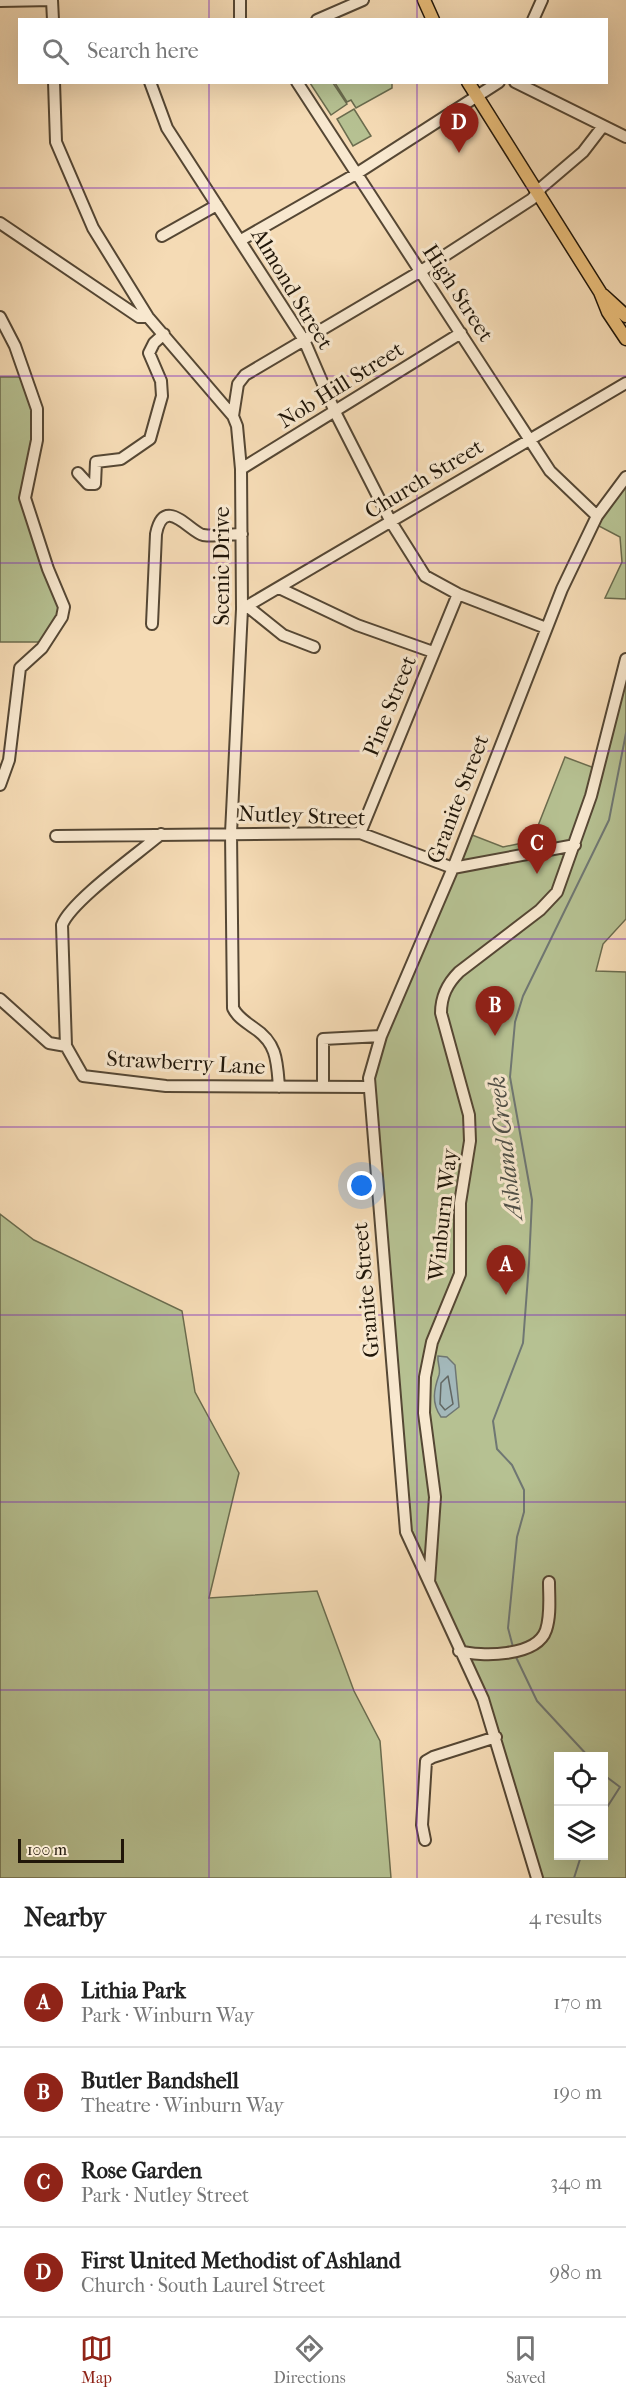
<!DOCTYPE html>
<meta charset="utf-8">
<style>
:root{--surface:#fff;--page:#f2f2f2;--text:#222;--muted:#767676;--line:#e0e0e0;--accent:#8f2418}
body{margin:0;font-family:"IM FELL French Canon",serif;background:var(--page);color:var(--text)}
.controls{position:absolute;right:18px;bottom:18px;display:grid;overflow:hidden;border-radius:0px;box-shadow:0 6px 24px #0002}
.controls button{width:54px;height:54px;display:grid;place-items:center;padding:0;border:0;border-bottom:2px solid var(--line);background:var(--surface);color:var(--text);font:30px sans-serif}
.scale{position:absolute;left:18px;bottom:15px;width:106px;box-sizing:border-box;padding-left:6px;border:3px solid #201609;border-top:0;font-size:16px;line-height:21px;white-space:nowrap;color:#201609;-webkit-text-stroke:4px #f8e8cf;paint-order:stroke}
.you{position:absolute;left:362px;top:1186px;width:21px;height:21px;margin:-15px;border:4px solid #fff;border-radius:50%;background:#1a73e8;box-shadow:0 0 0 9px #1a73e833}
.badge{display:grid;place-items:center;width:39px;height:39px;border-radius:50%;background:var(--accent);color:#fff;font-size:20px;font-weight:700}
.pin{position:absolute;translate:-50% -50px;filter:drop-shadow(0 2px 3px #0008)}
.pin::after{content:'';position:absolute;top:32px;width:21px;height:18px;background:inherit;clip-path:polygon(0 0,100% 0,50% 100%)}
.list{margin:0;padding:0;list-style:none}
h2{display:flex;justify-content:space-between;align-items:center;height:78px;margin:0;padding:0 24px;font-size:26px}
h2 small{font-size:20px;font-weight:400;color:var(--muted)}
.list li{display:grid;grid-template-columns:39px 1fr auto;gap:18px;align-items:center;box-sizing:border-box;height:90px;padding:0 24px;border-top:2px solid var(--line)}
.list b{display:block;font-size:22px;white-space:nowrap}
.list p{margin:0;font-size:20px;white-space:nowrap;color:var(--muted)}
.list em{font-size:20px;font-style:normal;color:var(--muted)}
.icon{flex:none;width:33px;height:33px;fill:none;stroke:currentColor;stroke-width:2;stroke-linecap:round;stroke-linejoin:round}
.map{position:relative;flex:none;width:626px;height:1878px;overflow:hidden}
.search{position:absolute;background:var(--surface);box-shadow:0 6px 24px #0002;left:18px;right:18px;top:18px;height:66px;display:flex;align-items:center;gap:15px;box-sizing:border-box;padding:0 21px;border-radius:0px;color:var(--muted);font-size:22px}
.sheet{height:438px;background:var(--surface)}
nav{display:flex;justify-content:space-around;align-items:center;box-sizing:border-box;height:84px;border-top:2px solid var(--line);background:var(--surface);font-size:16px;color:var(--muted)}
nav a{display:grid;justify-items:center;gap:3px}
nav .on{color:var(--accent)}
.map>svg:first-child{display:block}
.green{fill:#b6c192;stroke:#6b6c4e;stroke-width:1.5;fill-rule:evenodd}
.water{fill:#a3b8ba;stroke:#6f7773;stroke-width:1.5}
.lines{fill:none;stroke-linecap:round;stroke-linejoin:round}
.shore{stroke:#626762;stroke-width:1.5}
.stream{stroke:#6f7773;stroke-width:2}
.minor-casing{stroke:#554734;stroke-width:14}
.major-casing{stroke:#201609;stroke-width:15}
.minor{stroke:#f8e8cf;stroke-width:10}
.major{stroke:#eabe7a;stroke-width:12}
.grid{fill:none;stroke:#7b2cbf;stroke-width:1.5;stroke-opacity:0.55}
.labels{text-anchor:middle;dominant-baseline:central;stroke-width:6;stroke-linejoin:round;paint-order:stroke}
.street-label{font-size:22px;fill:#201609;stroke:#f8e8cf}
.water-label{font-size:24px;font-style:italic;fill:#4e4f47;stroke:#f8e8cf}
</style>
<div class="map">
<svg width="626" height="1878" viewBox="0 0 626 1878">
<rect width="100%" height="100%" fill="#f5dbb5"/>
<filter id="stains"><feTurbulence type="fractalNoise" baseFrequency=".00333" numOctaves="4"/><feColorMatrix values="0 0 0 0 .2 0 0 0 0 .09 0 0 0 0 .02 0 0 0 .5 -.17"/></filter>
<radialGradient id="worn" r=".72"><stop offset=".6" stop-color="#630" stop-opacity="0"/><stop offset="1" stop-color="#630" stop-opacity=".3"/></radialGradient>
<!-- green -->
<path class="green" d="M310,83H333L347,104L331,115Z
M335,83H392V88L356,108L351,100L347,102Z
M354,109L371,136L353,146L337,119Z
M0,377H22L32,406L34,439L22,498L61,605L51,629L39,642H0Z
M626,484V599L605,598L622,562L620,537L597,525Z
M626,659V919L603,944L596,971L626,972V1878H537L496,1737L412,1547L369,1078L467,833L503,847L532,841L565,757L597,769ZM558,1756H604V1856H558Z
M0,1214L34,1240L182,1311L195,1392L239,1473L209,1598L317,1591L354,1691L380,1741L391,1878H0Z"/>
<!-- water -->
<path class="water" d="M438,1356L447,1357L455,1365L459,1407L446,1417H441C431,1403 434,1389 439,1375C441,1368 437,1363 438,1356Z"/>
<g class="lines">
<!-- shore -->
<path class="shore" d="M448,1376L453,1404L445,1410L440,1404L441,1383Z"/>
<!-- stream -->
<path class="stream" d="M513,1647L508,1628L517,1537L524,1512V1490L512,1465L497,1449L493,1421L523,1343L529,1263L532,1200L510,1077L515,1022L523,996L609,820L626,733
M515,1655L537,1701L588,1756
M604,1775L620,1787L604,1812
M574,1878L581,1856"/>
<!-- minor casing -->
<g class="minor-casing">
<path id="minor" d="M52,0L53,20
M0,1L52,0
M240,20V0
M317,20L363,0
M533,20L542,0
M54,82L56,142L93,228L148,317L233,416L237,426L241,469L242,609L231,833L233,1008C238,1018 246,1022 254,1028C277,1043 277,1061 279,1087
M150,82L167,128L304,340L335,412L391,522L425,576L458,594L546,628
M297,82L550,471L597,516
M515,82L626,137
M0,223L139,317H148
M162,236L217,205
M241,240L356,174L499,82
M0,317L15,346L37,409V440L25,498L48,569L64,607L62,617L42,648L20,668L9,760L0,785
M233,416L238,384L245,375L421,271L532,199L542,187L583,152L603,126
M241,469L461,333
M78,473L88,484H95L96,462L121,459L150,439L162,396L161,381L149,353L154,343L164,334
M279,588L357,625L433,652
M247,606L283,635L314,647
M242,609L626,383
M152,624L156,534C164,494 190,532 203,535C216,537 230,534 242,534
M360,833L458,594
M161,834C139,853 71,901 62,925L66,1046L83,1076L166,1086L369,1087
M56,836L360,833L453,868L575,845
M0,999L49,1043L66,1046
M323,1087V1039L381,1036
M429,1582L435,1497L424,1413L425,1377L432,1342L460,1274V1203L470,1141L469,1115L441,1013C441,996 447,984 459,972L540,910L557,892L591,796L626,659
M459,1651C481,1657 537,1657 546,1630C551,1615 549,1598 549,1582
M425,1840L422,1825L426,1761L433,1757L496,1737
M537,1878L483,1699L406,1532L369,1078L381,1036L453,868L562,589L597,516L626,477"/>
</g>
<!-- major casing -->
<g class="major-casing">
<path id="major" d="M424,0L433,20
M468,82L600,292L608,312L626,339
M603,295L626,316"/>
</g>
<!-- minor -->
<use href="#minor" class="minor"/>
<!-- major -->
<use href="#major" class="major"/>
</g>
<!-- grid -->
<path class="grid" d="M209,0V20M417,0V20M209,82V1878M417,82V1878M0,188H626M0,376H626M0,563H626M0,751H626M0,939H626M0,1127H626M0,1315H626M0,1502H626M0,1690H626"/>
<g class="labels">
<!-- street labels -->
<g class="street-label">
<text transform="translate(292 289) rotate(59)">Almond Street</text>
<text transform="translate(458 293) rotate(57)">High Street</text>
<text transform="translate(341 385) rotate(-32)">Nob Hill Street</text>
<text transform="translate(424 479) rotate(-31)">Church Street</text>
<text transform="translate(222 566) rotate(-90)">Scenic Drive</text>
<text transform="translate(390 706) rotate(-68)">Pine Street</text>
<text transform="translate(458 799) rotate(-69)">Granite Street</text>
<text transform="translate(302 816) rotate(2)">Nutley Street</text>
<text transform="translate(186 1063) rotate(3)">Strawberry Lane</text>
<text transform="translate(443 1215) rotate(-84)">Winburn Way</text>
<text transform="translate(366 1290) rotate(-95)">Granite Street</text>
</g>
<!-- water labels -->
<g class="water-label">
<text transform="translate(505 1148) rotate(-97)">Ashland Creek</text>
</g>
</g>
<rect width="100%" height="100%" filter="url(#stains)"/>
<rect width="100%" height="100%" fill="url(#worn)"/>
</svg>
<div class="controls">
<button><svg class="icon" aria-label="locate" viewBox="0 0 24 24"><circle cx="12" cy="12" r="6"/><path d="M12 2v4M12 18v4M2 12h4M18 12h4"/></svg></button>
<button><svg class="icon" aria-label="layers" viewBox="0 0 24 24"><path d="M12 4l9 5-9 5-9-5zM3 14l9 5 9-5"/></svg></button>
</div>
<div class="scale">100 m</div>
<div class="you"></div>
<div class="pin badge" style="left:506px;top:1295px">A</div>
<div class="pin badge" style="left:495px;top:1036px">B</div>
<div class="pin badge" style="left:537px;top:874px">C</div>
<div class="pin badge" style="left:459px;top:153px">D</div>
<div class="search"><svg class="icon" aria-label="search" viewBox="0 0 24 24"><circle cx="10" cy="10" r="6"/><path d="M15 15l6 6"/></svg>Search here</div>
</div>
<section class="sheet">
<h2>Nearby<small>4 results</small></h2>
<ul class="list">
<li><span class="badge">A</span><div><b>Lithia Park</b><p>Park · Winburn Way</p></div><em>170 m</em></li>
<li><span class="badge">B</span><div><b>Butler Bandshell</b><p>Theatre · Winburn Way</p></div><em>190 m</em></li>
<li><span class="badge">C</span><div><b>Rose Garden</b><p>Park · Nutley Street</p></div><em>340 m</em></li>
<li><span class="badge">D</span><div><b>First United Methodist of Ashland</b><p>Church · South Laurel Street</p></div><em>980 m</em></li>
</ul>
</section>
<nav>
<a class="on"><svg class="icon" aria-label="map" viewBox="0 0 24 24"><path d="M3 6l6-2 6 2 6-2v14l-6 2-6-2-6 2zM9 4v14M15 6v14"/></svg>Map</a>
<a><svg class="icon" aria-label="directions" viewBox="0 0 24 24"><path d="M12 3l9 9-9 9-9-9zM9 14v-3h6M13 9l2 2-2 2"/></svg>Directions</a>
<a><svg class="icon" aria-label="saved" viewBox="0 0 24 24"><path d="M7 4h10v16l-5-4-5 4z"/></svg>Saved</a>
</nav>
